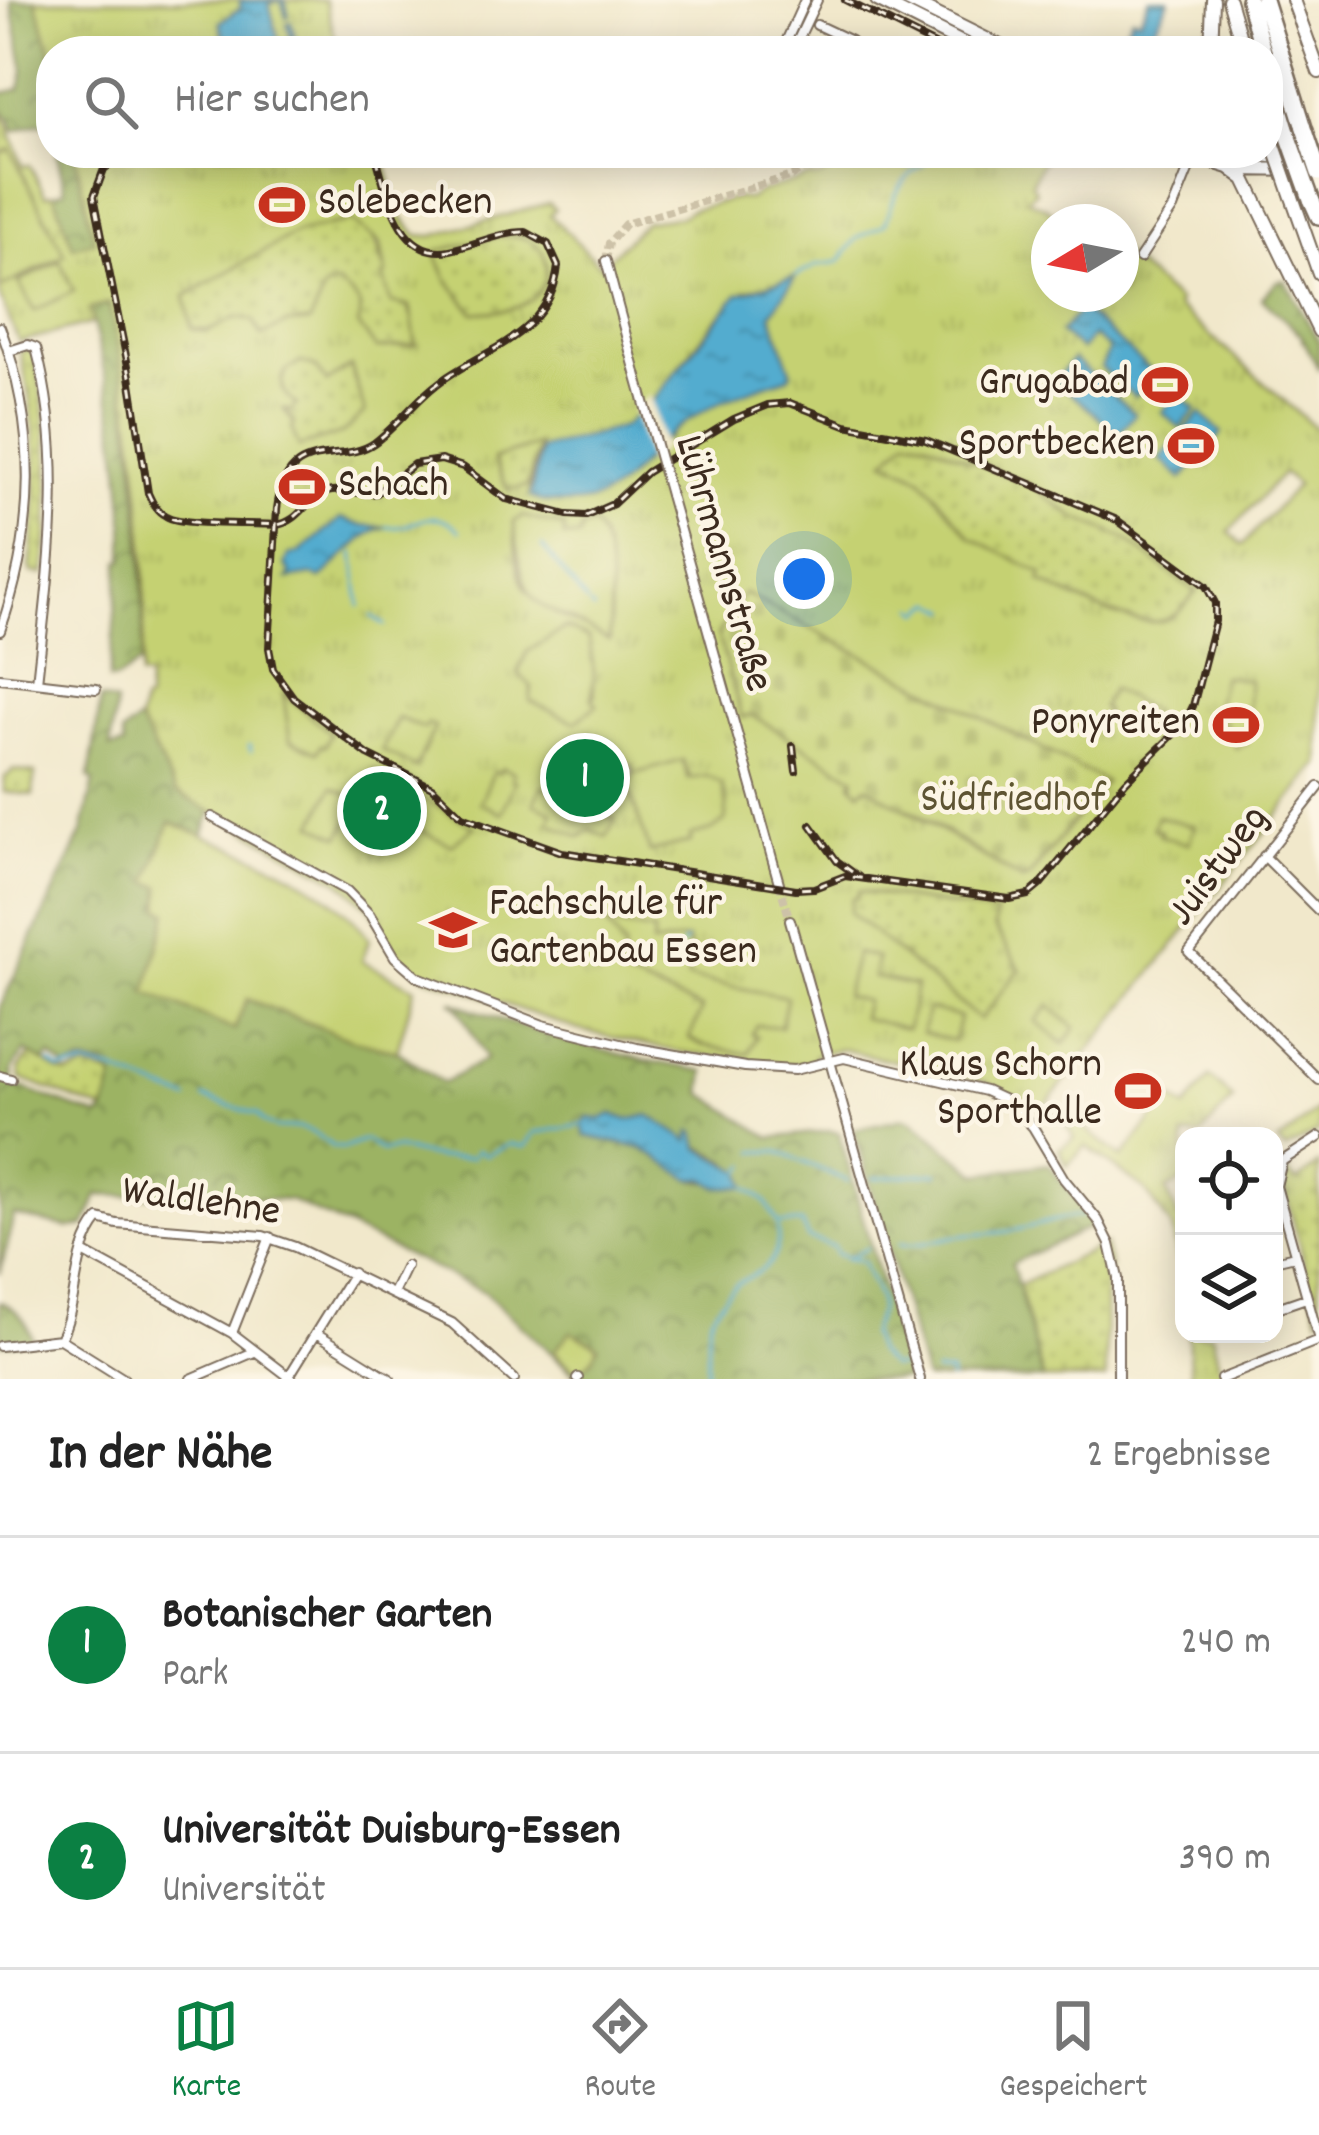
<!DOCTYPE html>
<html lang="de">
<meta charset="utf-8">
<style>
:root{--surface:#fff;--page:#f2f2f2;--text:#222;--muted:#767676;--line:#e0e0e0;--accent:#0b8043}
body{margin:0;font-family:Dekko,sans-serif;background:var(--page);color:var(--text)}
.controls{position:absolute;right:36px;bottom:36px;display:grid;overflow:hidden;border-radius:24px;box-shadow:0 6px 30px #0003}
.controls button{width:108px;height:108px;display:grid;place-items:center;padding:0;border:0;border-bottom:3px solid var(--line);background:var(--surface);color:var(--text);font:60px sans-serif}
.compass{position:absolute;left:1031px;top:204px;width:108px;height:108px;border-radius:50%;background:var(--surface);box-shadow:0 6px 30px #0003;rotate:260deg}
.you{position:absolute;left:804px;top:579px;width:42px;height:42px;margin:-30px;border:9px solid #fff;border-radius:50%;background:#1a73e8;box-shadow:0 0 0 18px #1a73e833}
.badge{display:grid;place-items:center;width:78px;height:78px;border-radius:50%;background:var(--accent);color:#fff;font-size:39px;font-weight:700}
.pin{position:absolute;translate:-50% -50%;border:6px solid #fff;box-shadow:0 3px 12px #0006}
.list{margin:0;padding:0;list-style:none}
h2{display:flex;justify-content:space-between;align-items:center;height:156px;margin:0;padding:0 48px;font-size:51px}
h2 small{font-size:39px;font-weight:400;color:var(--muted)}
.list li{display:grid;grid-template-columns:78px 1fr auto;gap:36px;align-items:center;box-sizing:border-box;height:216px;padding:0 48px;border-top:3px solid var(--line)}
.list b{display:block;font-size:45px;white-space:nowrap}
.list p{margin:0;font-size:39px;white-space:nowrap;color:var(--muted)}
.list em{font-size:39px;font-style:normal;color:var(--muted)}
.icon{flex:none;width:66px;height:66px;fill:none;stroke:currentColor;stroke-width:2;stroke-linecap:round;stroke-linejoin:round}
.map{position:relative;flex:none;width:1319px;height:1379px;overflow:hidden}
.search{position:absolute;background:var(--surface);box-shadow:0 6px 30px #0003;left:36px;right:36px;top:36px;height:132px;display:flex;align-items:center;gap:30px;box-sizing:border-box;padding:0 42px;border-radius:48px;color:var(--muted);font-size:45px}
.sheet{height:588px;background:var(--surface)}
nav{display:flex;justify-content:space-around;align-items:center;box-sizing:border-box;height:168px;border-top:3px solid var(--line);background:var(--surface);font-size:33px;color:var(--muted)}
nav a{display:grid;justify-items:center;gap:6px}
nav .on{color:var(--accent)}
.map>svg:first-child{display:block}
.grass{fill:url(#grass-dots);stroke:#807e48;stroke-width:3}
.forest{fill:url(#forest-crowns);stroke:#6c6e41;stroke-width:3;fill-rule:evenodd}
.cemetery{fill:url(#cemetery-stones);stroke:#807e48;stroke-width:3}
.park{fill:url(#park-tufts);stroke:#807e48;stroke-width:3;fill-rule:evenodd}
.garden{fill:#c5d172;stroke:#807e48;stroke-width:3}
.water{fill:url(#water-ripples);stroke:#466b76;stroke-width:3}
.pier{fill:#f1e8cb}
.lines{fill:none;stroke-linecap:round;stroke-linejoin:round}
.stream{stroke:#52accf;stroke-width:3}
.street-tunnel{stroke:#cdc2a8;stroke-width:8;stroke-dasharray:8 4;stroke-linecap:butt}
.street-casing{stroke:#7b6c5b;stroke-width:12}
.secondary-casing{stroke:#7b6c5b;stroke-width:16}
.highway-casing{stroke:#7b6c5b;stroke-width:20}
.street{stroke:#fff;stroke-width:8}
.secondary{stroke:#fff;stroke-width:12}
.highway{stroke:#fff;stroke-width:15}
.rail-casing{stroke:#3b2a1e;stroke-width:8}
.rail{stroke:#fcf5e5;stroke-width:3;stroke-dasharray:9;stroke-linecap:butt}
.street-bridge-casing{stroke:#7b6c5b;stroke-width:12;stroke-linecap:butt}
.secondary-bridge-casing{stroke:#7b6c5b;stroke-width:16;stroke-linecap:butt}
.highway-bridge-casing{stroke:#7b6c5b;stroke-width:20;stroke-linecap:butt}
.street-bridge{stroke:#fff;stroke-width:8}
.secondary-bridge{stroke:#fff;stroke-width:12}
.highway-bridge{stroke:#fff;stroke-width:15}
.labels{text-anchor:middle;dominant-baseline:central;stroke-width:9;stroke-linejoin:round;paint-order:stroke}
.poi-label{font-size:42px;fill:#3b2a1e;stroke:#fcf5e5;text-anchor:end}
.street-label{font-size:42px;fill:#3b2a1e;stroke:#fcf5e5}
.park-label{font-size:42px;fill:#5e5433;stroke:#fcf5e5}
</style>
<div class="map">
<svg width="1319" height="1379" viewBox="0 0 1319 1379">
<defs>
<pattern id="grass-dots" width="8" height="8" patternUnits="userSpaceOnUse" patternTransform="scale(3)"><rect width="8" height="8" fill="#c5d172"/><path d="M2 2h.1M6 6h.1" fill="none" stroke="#aab462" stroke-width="1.8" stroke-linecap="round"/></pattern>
<pattern id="forest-crowns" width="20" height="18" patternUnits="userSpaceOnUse" patternTransform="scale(3)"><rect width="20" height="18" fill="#9cb364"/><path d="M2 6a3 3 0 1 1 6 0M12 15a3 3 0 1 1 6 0" fill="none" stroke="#809252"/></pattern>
<pattern id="cemetery-stones" width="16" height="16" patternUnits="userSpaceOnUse" patternTransform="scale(3)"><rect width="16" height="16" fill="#c5d172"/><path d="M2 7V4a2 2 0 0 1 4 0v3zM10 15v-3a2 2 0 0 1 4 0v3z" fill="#aab462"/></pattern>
<pattern id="park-tufts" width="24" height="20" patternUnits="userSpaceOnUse" patternTransform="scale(3)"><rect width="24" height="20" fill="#c5d172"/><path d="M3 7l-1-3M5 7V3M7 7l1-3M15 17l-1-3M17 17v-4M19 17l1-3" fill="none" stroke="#aab462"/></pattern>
<pattern id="water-ripples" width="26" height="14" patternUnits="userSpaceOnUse" patternTransform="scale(3)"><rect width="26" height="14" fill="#52accf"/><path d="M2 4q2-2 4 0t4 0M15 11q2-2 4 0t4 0" fill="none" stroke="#458ca7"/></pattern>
</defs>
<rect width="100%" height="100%" fill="#fcf5e5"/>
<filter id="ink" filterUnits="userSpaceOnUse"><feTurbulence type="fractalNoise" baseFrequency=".00833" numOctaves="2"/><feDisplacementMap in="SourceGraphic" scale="24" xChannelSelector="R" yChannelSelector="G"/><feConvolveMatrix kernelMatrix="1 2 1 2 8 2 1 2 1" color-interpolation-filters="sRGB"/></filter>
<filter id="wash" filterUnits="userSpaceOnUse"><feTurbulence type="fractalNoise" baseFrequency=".004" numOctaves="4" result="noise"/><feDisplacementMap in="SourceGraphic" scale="48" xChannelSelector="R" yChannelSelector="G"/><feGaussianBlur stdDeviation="2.7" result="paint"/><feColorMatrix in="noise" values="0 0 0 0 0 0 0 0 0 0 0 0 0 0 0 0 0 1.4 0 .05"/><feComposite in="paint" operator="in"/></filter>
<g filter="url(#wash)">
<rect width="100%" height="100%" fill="#f1e8cb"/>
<!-- grass -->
<path class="grass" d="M345,221C382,226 375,250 388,275C403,306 413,304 417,345L377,349L325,288L310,322L286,324L260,336L192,329L185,296L296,233Z
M499,236C508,236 520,235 528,239C550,250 552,279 536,296C520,314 495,311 474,313L448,281L436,254L437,251Z
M28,349L34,353C51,428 53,498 44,574L32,573L30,567C40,492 38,425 20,351Z
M301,362L316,367L327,382L350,365L365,412L343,433L299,447L264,422L292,433L294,423L282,409L296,405L286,396L282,384L287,369Z
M908,438L924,440L1033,486L1074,517L1124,538L1196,591C1188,601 1181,614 1169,619C1138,632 1068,595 1040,581L1042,574L971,537L921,477L885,460Z
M539,444L527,486L508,491L493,459Z
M14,770L35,773L33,795L4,792L5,777Z
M858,891L996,913L994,927L1020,969L980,1020L849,913L852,897Z
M31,1053L60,1072L70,1074L85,1068L115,1076L105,1111L21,1079L19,1069Z
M1319,1164V1320L1282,1179L1285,1169L1296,1182Z
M1105,1244L1111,1269L1105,1271L1106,1379H1043L1018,1286Z"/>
<!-- forest -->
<path class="forest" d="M11,0H36L51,52V131L41,123L14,131L11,120L0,108V94L20,89L24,70Z
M57,153H75L94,242L72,247L54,194L65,190Z
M1285,280L1319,342V370L1301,335L1262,298L1278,281Z
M109,303C134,423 146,540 142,662L117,679L109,680L120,561L124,560C127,473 110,393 90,309Z
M101,699L116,703L110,748L124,746L122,734L139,721L176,792L212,811L203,835L170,822L149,882L161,886L168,911L235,1029L246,999L353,1040L397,1051L443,1083L486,1059L459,1009L451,1001C533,1034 617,1057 705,1071L702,1093L771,1138L830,1131L839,1133L908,1379H779L772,1376L769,1379H580L484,1292L290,1200L98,1195L85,1226L69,1228L14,1215L0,1274V1007L82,833L94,781L89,778ZM25,1051L44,1062L50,1056L67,1069L83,1063L107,1067L106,1073L114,1077L105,1111L99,1117L13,1085L12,1070ZM612,1114L690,1142L728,1161L745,1187L691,1179L641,1148L586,1136Z
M904,1118L913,1121L978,1174L1049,1164L1095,1225L1012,1263L1043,1379H925L854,1129Z
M0,1302C18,1308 28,1323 33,1341L0,1344Z"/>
<!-- cemetery -->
<path class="cemetery" d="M743,593L1105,782L1029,877L1022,880L915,812L854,789V778L749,719H742L718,635Z"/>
<!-- park -->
<path class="park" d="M36,0H325L339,51L51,52Z
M0,113L7,122L23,166L30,165L45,195L54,194L73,247L94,241L75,153H382L400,215L417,235L433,236L549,203L555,209L550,215L601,266L646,221L679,217L690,210L737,198L749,199L759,192L808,177L819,178L830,171L893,153H1047L1031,183L1036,191L1027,199L1047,208L1063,222H1049V294H1121V252L1178,302L1176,306L1319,431V764L1044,1107L1024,1103L985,1082L841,1049L816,1054L811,1062L787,1066L675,1051L579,1030L422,975L396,953L371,909L341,882L176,792L139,721L143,702L147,701L148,678L140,677C154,553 135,426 109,304L90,309L93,323L19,342L0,297ZM350,221L380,242L387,274L383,276L391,303L410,306L416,345L377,349L358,325C366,303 355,297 337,284L325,288L310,322L286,324L261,336L253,320L237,317L207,332L192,329L185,296L296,233ZM499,236C508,236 519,235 528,239C554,251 551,287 529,301C510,313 494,311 474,313L448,281L436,255L437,251ZM794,278L771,314L789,377L730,395L682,424L660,444L529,490L541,449L623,427L656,397L716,319L746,290ZM301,362L316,367L327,382L351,366L365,412L343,433L299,447L292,430L294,423L283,409L291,411L296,404C283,396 278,384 286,371ZM908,438L924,440L1033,486L1074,517L1124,538L1196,592C1188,601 1180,614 1168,619C1138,632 1068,596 1040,581L1043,574L971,537L921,477L886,460ZM539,444L528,486L508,490L493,459ZM1283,473L1297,485L1243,545L1229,532ZM514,522L574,539L582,536L608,608L610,639C583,625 546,615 526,589C514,573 516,541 514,522ZM744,593L1104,781L1105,782L1029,877L1022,880L867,786L860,791L851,783L854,777L752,715L742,718L718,635ZM565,628L589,638L595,696L592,698L597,705L575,721L531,701V685L518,671L527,652ZM623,761L632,766L634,774L683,761L712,829L689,836L691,841L650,852L628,786L620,788L611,783L608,773L613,764ZM600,801L596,810L615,819L607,837L554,812ZM859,891L996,913L994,926L1020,969L980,1020L850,913L852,898H857Z
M1210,1077L1233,1099L1200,1136H1184V1181L1166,1190L1184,1230V1287L1172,1228L1144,1189L1086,1146L1067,1166L1059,1149L1075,1138L1057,1111L1059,1107L1122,1158L1170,1097L1186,1108Z
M1319,1109V1132L1285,1150L1278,1143Z
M571,1331L598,1346L592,1360L577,1372L554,1351Z
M1188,1334H1212L1222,1379H1191Z"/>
<!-- garden -->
<path class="garden" d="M10,149L65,255L0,288V154Z
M60,261L74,291L34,311L19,282Z
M522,516L564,527V537H579L582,528L593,525C615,550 611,610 609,641C534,593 526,626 514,522Z
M566,628L589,638L594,673L592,699L597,705L575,722L530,701L532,687L518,673L527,652Z
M1223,676L1249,680L1247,744L1236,748L1216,705Z
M1111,689L1152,711L1139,736L1103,717L1106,711L1102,708Z
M283,693L331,733L325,746L321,745L317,752L290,740Z
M398,718L425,729L428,724L435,727L416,768L382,750Z
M683,760L688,779L707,776L722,784L727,805L725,821L712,830L690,836L691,842L650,852L628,786L634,774Z
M502,768L514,773L511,779L515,781L502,813L480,803L494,771L499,773Z
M374,771L474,827L451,845L389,815L378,834L350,819L340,836L314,824L333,787L358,799Z
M542,786L559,794L570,786L600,801L596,810L615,819L607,837L590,829L580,837L549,822L553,812L534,803Z
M1157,816L1194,826L1189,844L1160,836L1161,831L1153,829Z
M170,822C235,849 330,878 369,939L362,961L415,988L397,1051L353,1040L247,999L234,1030L146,992L168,912L160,909L161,887L148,882Z
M606,924L654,932L652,945L688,939V978L787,997L781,1027L756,1025L752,1034L757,1036L748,1054L702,1045L689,1038L702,1009L623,976L624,947Z
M856,953L877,958L873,977L916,986L907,1029L862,1018L866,1001L845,996Z
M1049,1006L1076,1028L1064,1044L1036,1021Z
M928,1009L960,1017L954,1041L922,1033Z"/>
<!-- water -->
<path class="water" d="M281,0H285L289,16L286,17L281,0L269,4L281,50L293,47L287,23L291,22L299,51H253L251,48L227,51L220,22L241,8L239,1Z
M1149,0H1169L1143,51H1123L1127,41L1122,38L1132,17L1140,19Z
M796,276L771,314L792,373L789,377C751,389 718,400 686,422C635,455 625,511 557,503C547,502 539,502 530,497L541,449L623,427L656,397L738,294Z
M1081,309L1155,374L1135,397L1101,368L1109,349L1093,336L1081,350L1060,333Z
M1073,359L1135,414L1118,434L1055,380Z
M1178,394L1196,409L1180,428L1162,412Z
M1200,413L1222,433L1182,479L1160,459Z
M341,518L359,525L386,527C364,530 342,561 321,578L313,575L288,579L291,573L285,565L289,555L299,553Z
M612,1114L628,1120L649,1115L689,1141L691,1131L695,1132L699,1148L742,1172L746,1187H717L704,1178L691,1179L641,1148L586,1136L582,1125L588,1118L601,1119Z"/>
<!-- pier -->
<path class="pier" d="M650,394L665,447L648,464L633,410Z"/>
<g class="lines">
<!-- stream -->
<path class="stream" d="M796,276L817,265L839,262L856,239L885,224C891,208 894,192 906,179C915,168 926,166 935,153
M387,527C417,531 431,501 460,531
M542,546L587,603
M354,552L360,606
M590,606L594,610
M916,607L922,612L934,602L950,610
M372,616L385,625
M605,739L612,743L609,747
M249,745L251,751
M684,943L686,941
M682,946V945
M50,1063L60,1070L86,1066L112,1071L189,1100
M204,1098L257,1114L263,1122L276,1128H300L315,1133L333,1147L344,1148L365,1140L381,1151L397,1149L438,1158L472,1157L477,1150L486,1155L510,1144L525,1147L534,1133L582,1125
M755,1152L777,1151L848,1181
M742,1172L747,1165
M873,1178L938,1173
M746,1187L766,1202L778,1224L801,1223L808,1238L834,1247L836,1254L863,1262C866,1279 884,1295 878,1314C876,1321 871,1327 870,1335L877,1353L891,1367L900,1366
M899,1244C918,1246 929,1242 947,1238C968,1233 993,1235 1015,1230C1039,1226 1058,1217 1082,1216
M847,1259L867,1248
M935,1372L950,1373V1379
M705,1379C711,1359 703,1330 713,1313C718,1305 730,1288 738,1283C765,1268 780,1265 778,1227"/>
</g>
</g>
<g filter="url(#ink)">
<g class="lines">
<!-- street-tunnel -->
<path class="street-tunnel" d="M606,261L609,243L625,224L792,176L804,168L811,153
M779,883L790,920"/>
<!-- street casing -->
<g class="street-casing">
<path id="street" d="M817,25L851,41
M785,44L805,0
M796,44L817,0
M1140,258L1173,208L1194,156
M606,261L636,373
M0,327C38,427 36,531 0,631
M9,351L28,345L36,348C66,459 49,570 37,682
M670,495L779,883
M0,678L96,689
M1319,787L1189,952L1319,1080
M212,817L347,891L370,915L395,957L418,977L543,1025L637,1048L745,1067L794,1070L844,1058L985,1091L1011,1103L1033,1127L1064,1179L1098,1220L1110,1244L1118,1278V1379
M1264,856L1319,911
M790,920L920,1379
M0,1076L11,1079
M83,1252L232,1333L292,1379
M1274,1261L1295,1256
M393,1293L406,1266
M1274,1309L1306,1298
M232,1333L270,1237
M316,1333L390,1379
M60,1339C80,1301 71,1253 99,1219L117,1224L263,1236L295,1247L452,1323L514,1379
M0,1346L60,1339L124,1379
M289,1376L353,1273
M191,1379L254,1352
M577,1379L578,1378
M1221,1379L1319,1340L1276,1186L1282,1161L1319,1137"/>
</g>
<!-- secondary casing -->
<g class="secondary-casing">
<path id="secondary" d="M877,0L978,51
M907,0L1010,51
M1229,0L1244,51
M1293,0L1319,72
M1211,51L1213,0
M1183,153L1229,167L1245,179L1319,331
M1244,153L1288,158
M1234,169L1309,170
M1292,197L1319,273"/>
</g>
<!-- highway casing -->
<g class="highway-casing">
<path id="highway" d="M1249,0L1263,51
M1264,0L1304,128
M1268,68L1286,129
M1311,199L1319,217"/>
</g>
<!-- street -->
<use href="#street" class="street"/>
<!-- secondary -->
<use href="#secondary" class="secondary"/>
<!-- highway -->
<use href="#highway" class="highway"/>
<!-- rail casing -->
<g class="rail-casing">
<path id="rail" d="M845,0L947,51
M129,153L104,169L94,196L130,376L148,493C152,502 156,511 166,516C182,526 253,523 277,525C301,521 305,499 327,492C343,487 360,496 377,493L414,464L441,460L463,467L506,499L567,515L586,516L613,504L647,472L734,419L768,405L790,403L846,425L926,440L1117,520L1206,586L1215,603V621L1193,706L1184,724L1126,781L1040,885L1028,895L1009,899L845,876L814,888L796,889L562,852L462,816L432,787L368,755L294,698L273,669L269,648L277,509C286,433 340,467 374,443C396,427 414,402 436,385C479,350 551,337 558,266L548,244L526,232C500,232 475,245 450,250C397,260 386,189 375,153
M793,746L796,771
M811,825L837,861L859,877"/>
</g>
<!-- rail -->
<use href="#rail" class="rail"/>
<!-- street-bridge casing -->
<g class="street-bridge-casing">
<path id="street-bridge" d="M636,373L670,495"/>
</g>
<!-- secondary-bridge casing -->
<g class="secondary-bridge-casing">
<path id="secondary-bridge" d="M1269,131L1292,197"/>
</g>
<!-- highway-bridge casing -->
<g class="highway-bridge-casing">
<path id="highway-bridge" d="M1304,128L1319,173
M1286,129L1311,199"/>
</g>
<!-- street-bridge -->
<use href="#street-bridge" class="street-bridge"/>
<!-- secondary-bridge -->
<use href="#secondary-bridge" class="secondary-bridge"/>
<!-- highway-bridge -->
<use href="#highway-bridge" class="highway-bridge"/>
</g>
</g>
<!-- icons -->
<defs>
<g id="stadium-bare" transform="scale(3.6)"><path d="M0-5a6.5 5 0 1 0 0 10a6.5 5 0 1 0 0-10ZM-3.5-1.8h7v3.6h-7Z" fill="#c8321e" stroke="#fcf5e5" stroke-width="2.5" paint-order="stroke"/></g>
<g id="university-bare" transform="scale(3.6)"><path d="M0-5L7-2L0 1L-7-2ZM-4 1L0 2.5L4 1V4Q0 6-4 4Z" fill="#c8321e" stroke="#fcf5e5" stroke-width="2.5" paint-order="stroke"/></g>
</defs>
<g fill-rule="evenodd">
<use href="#stadium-bare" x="282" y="205"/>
<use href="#stadium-bare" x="1165" y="385"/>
<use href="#stadium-bare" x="1191" y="446"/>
<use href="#stadium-bare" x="302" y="487"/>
<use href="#stadium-bare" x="1236" y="725"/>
<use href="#university-bare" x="453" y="930"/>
<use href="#stadium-bare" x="1138" y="1091"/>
</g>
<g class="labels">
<!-- poi labels -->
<g class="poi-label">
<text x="318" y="205" text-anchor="start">Solebecken</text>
<text x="1129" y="385">Grugabad</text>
<text x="1155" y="446">Sportbecken</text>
<text x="338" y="487" text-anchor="start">Schach</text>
<text x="1200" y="725">Ponyreiten</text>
<text x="489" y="906" text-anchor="start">Fachschule für<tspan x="489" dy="48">Gartenbau Essen</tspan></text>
<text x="1102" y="1067">Klaus Schorn<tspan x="1102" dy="48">Sporthalle</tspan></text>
</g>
<!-- street labels -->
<g class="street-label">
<text transform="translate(721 564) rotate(74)">Lührmannstraße</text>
<text transform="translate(1220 867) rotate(-53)">Juistweg</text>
<text transform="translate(201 1204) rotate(8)">Waldlehne</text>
</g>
<!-- park labels -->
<g class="park-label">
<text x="1013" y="802">Südfriedhof</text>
</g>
</g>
</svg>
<div class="controls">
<button><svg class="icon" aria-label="locate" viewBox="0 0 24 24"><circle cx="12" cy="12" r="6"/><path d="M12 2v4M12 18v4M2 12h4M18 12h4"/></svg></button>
<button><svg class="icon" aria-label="layers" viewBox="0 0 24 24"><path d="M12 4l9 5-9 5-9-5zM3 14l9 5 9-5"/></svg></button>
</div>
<svg class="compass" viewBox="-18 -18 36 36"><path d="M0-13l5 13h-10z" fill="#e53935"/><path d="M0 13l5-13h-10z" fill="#767676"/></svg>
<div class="you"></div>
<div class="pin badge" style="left:585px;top:778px">1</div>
<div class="pin badge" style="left:382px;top:811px">2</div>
<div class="search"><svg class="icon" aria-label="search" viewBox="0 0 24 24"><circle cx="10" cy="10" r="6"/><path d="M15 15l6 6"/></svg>Hier suchen</div>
</div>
<section class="sheet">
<h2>In der Nähe<small>2 Ergebnisse</small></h2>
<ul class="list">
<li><span class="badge">1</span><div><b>Botanischer Garten</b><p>Park</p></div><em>240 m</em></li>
<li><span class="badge">2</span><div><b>Universität Duisburg-Essen</b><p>Universität</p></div><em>390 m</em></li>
</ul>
</section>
<nav>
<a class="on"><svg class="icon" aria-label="map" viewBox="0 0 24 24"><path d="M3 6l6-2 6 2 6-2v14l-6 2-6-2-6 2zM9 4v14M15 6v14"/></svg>Karte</a>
<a><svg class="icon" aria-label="directions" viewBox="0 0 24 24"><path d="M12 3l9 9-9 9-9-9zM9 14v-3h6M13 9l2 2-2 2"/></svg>Route</a>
<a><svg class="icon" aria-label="saved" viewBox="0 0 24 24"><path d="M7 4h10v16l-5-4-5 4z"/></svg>Gespeichert</a>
</nav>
